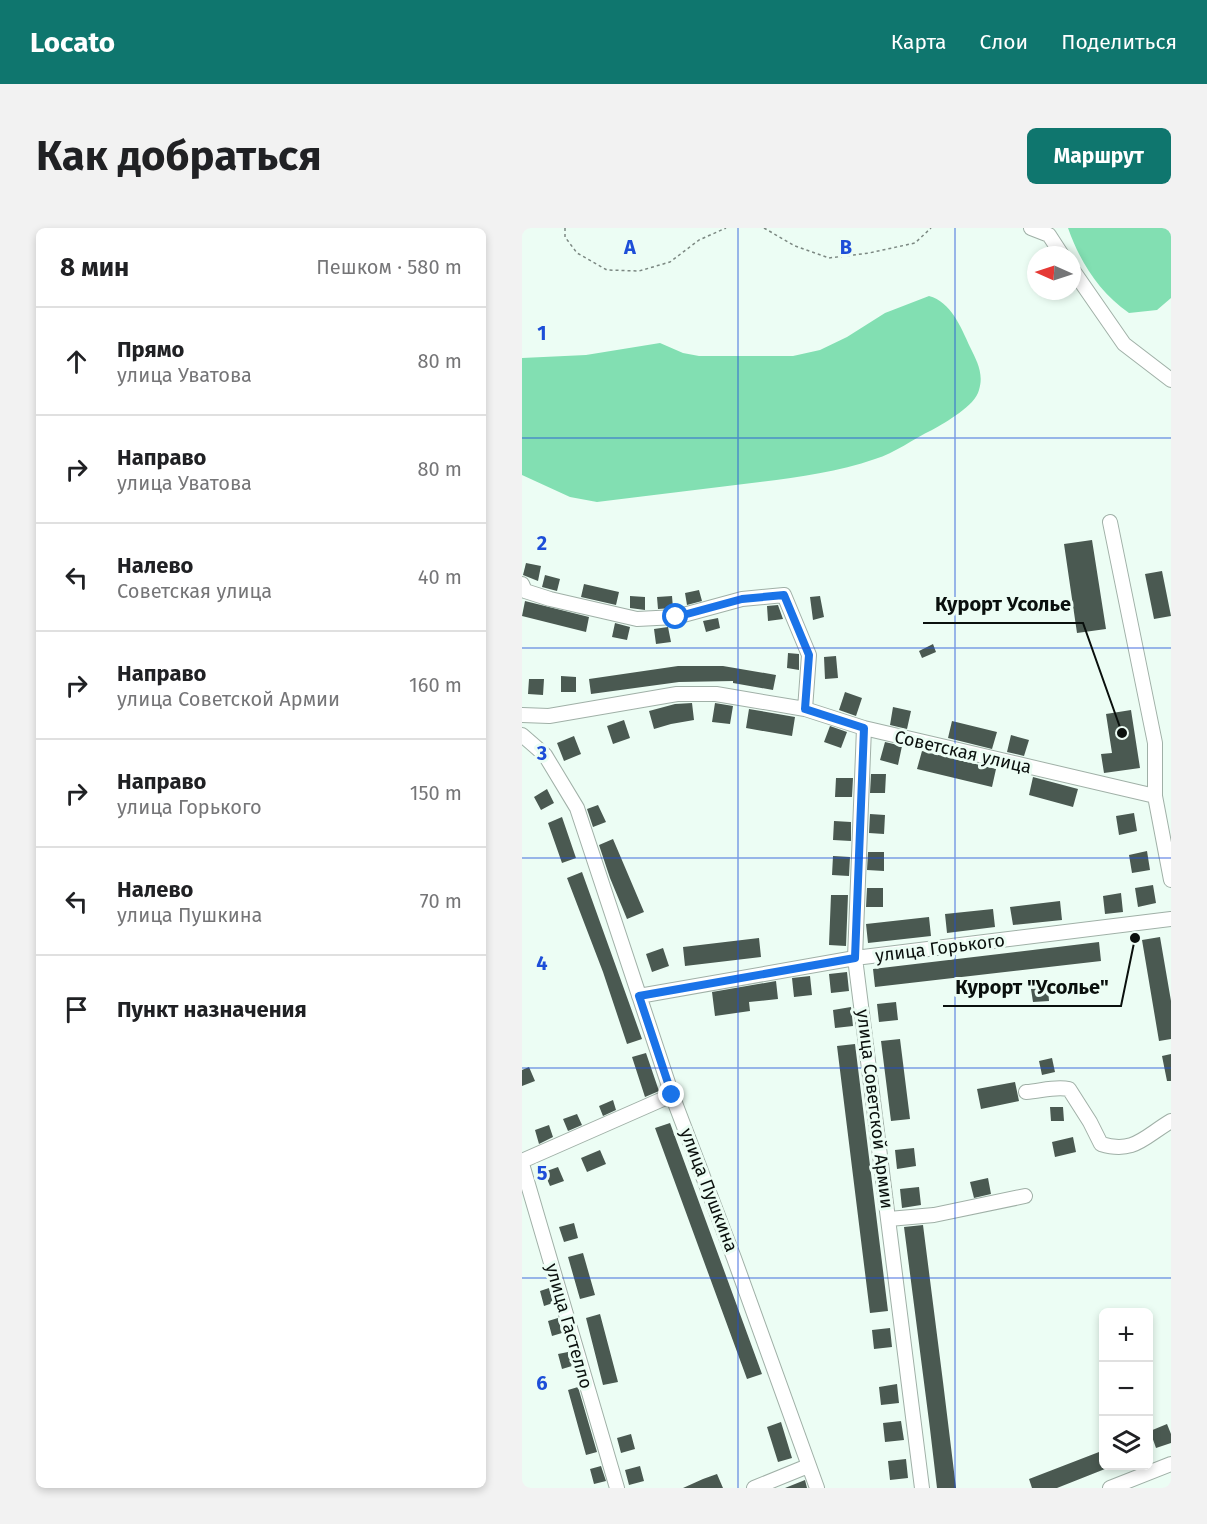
<!DOCTYPE html>
<html lang="ru">
<meta charset="utf-8">
<style>
:root{--surface:#fff;--page:#f2f2f2;--text:#202124;--muted:#757577;--line:#e0e0e0;--accent:#0f766e}
body{margin:0;font-family:"Fira Sans",sans-serif;background:var(--page);color:var(--text)}
.controls{position:absolute;right:18px;bottom:18px;display:grid;overflow:hidden;border-radius:9px;box-shadow:0 3px 9px #0003}
.controls button{width:54px;height:54px;display:grid;place-items:center;padding:0;border:0;border-bottom:2px solid var(--line);background:var(--surface);color:var(--text);font:30px sans-serif}
.compass{position:absolute;left:505px;top:18px;width:54px;height:54px;border-radius:50%;background:var(--surface);box-shadow:0 3px 9px #0003;rotate:273deg}
.stop{position:absolute;width:18px;height:18px;margin:-14px;border:4px solid #1a73e8;border-radius:50%;background:#fff}
.stop.end{background:#1a73e8;border-color:#fff;box-shadow:0 2px 6px #0008}
.list{margin:0;padding:0;list-style:none}
h2{display:flex;justify-content:space-between;align-items:center;height:78px;margin:0;padding:0 24px;font-size:26px}
h2 small{font-size:20px;font-weight:400;color:var(--muted)}
.list li{display:grid;grid-template-columns:39px 1fr auto;gap:18px;align-items:center;box-sizing:border-box;height:108px;padding:0 24px;border-top:2px solid var(--line)}
.list b{display:block;font-size:22px;white-space:nowrap}
.list p{margin:0;font-size:20px;white-space:nowrap;color:var(--muted)}
.list em{font-size:20px;font-style:normal;color:var(--muted)}
.icon{flex:none;width:33px;height:33px;fill:none;stroke:currentColor;stroke-width:2;stroke-linecap:round;stroke-linejoin:round}
.map{position:relative;flex:none;width:649px;height:1260px;overflow:hidden;border-radius:9px}
header{display:flex;align-items:center;gap:36px;box-sizing:border-box;height:84px;padding:0 30px;background:var(--accent);color:#fff}
header strong{font-size:28px}
nav{display:flex;gap:33px;margin-inline-start:auto;font-size:21px}
.intro{display:flex;align-items:center;justify-content:space-between;box-sizing:border-box;height:144px;padding:0 36px}
h1{margin:0;font-size:42px}
.button{padding:15px 27px;border-radius:9px;background:var(--accent);color:#fff;font-size:21px;font-weight:700}
main{display:flex;gap:36px;padding:0 36px}
aside{flex:1;background:var(--surface);border-radius:9px;box-shadow:0 3px 9px #0003}
.map>svg:first-child{display:block}
.water{fill:#82dfb2}
.building{fill:#4a5951}
.lines{fill:none;stroke-linecap:round;stroke-linejoin:round}
.minor-casing{stroke:#a0b0a7;stroke-width:16}
.path{stroke:#7c8882;stroke-width:1.5;stroke-dasharray:3 3;stroke-linecap:butt}
.minor{stroke:#fff;stroke-width:14}
.route{stroke:#1a73e8;stroke-width:8}
.grid{fill:none;stroke:#1d4ed8;stroke-width:1.5;stroke-opacity:0.55}
.labels{text-anchor:middle;dominant-baseline:central;stroke-width:6;stroke-linejoin:round;paint-order:stroke}
.street-label{font-size:18px;fill:#0a100d;stroke:#ecfdf4}
.grid-label{font-size:20px;text-anchor:middle;font-weight:bold;fill:#1d4ed8;stroke:#ecfdf4;stroke-width:6;stroke-linejoin:round;paint-order:stroke}
.leader{fill:none;stroke:#0a100d;stroke-width:2}
.callout-dot{fill:#0a100d;stroke:#ecfdf4;stroke-width:2}
.callout-label{font-size:20px;text-anchor:middle;font-weight:bold;fill:#0a100d;stroke:#ecfdf4;stroke-width:6;stroke-linejoin:round;paint-order:stroke}
</style>
<header>
<strong>Locato</strong>
<nav><a>Карта</a><a>Слои</a><a>Поделиться</a></nav>
</header>
<div class="intro"><h1>Как добраться</h1><a class="button">Маршрут</a></div>
<main>
<aside>
<h2>8 мин<small>Пешком · 580 m</small></h2>
<ul class="list">
<li><svg class="icon" aria-label="ahead" viewBox="0 0 24 24"><path d="M12 20V5M6 11l6-6 6 6"/></svg><div><b>Прямо</b><p>улица Уватова</p></div><em>80 m</em></li>
<li><svg class="icon" aria-label="right" viewBox="0 0 24 24"><path d="M7 20v-9h11M14 6l5 5-5 5"/></svg><div><b>Направо</b><p>улица Уватова</p></div><em>80 m</em></li>
<li><svg class="icon" aria-label="left" viewBox="0 0 24 24"><path d="M17 20v-9H6M10 6l-5 5 5 5"/></svg><div><b>Налево</b><p>Советская улица</p></div><em>40 m</em></li>
<li><svg class="icon" aria-label="right" viewBox="0 0 24 24"><path d="M7 20v-9h11M14 6l5 5-5 5"/></svg><div><b>Направо</b><p>улица Советской Армии</p></div><em>160 m</em></li>
<li><svg class="icon" aria-label="right" viewBox="0 0 24 24"><path d="M7 20v-9h11M14 6l5 5-5 5"/></svg><div><b>Направо</b><p>улица Горького</p></div><em>150 m</em></li>
<li><svg class="icon" aria-label="left" viewBox="0 0 24 24"><path d="M17 20v-9H6M10 6l-5 5 5 5"/></svg><div><b>Налево</b><p>улица Пушкина</p></div><em>70 m</em></li>
<li><svg class="icon" aria-label="arrive" viewBox="0 0 24 24"><path d="M6 21V4h12l-3 4 3 4H6"/></svg><div><b>Пункт назначения</b></div></li>
</ul>
</aside>
<div class="map">
<svg width="649" height="1260" viewBox="0 0 649 1260">
<rect width="100%" height="100%" fill="#ecfdf4"/>
<!-- water -->
<path class="water" d="M546,0H649V70L635,82L607,85C577,64 558,34 546,0Z
M407,68C429,74 439,99 448,119C455,133 462,146 457,162C453,178 424,194 410,202C391,211 373,225 353,231C316,244 277,249 238,254C184,261 129,267 75,274L48,269L0,247V130L64,127L138,115L161,125L177,128H271L298,122L325,109L363,85Z"/>
<!-- building -->
<path class="building" d="M570,312L584,401L555,405L542,316Z
M4,335L19,338L16,353L1,347Z
M640,343L649,388L632,391L623,346Z
M23,347L38,351L35,363L20,359Z
M62,356L97,364L94,377L59,369Z
M177,362L180,373L165,377L163,365Z
M108,368L123,369V382L108,380Z
M150,368L151,380L136,381L135,369Z
M298,368L302,389L291,392L288,369Z
M3,373L67,389L64,404L0,388Z
M256,377L261,391L246,393L245,378Z
M196,390L198,400L184,404L181,393Z
M93,395L108,399L105,412L90,409Z
M146,399L149,414L134,416L132,401Z
M411,416L414,424L400,430L397,423Z
M266,425L277,426V442L265,440Z
M314,428L316,450L303,451L302,429Z
M156,438H201L254,447L251,462L211,455V453L157,454L69,466L67,451Z
M39,448L54,449V464H39Z
M7,451H22L21,467L6,466Z
M323,464L340,470L334,488L317,482Z
M170,475L172,492L149,496L132,501L127,483L153,476Z
M193,475L211,478L208,496L190,494Z
M371,479L389,483L385,501L368,497Z
M227,481L273,489L270,508L224,500Z
M609,482L618,540L582,545L579,526L590,525L584,486Z
M102,492L108,510L91,516L85,498Z
M430,493L475,504L470,521L426,510Z
M308,498L325,504L319,520L302,514Z
M489,507L507,512L502,528L485,524Z
M52,508L59,526L42,533L35,515Z
M363,514L380,518L376,537L358,532Z
M400,523L474,541L470,559L395,541Z
M349,546H364L363,565H348Z
M511,549L556,561L551,579L507,567Z
M314,550H331L330,569H313Z
M25,561L32,575L19,582L12,569Z
M76,577L84,594L71,599L65,581Z
M612,585L615,603L597,607L594,588Z
M348,586L363,587L362,606L347,605Z
M40,589L54,630L40,635L26,595Z
M312,593L329,594V613L311,612Z
M91,611L122,684L105,691L88,650L77,617Z
M625,623L628,642L610,645L607,627Z
M346,624H362V643L345,642Z
M311,628L328,629L327,648L310,647Z
M60,644L120,811L105,816L81,744L45,650Z
M631,657L634,675L616,679L613,660Z
M345,660H361V679H344Z
M599,665L601,684L583,686L581,668Z
M309,667H326L324,718L307,717Z
M538,673L540,692L491,697L488,679Z
M471,681L473,699L425,705L423,686Z
M407,689L409,708L346,715L344,696Z
M638,709L649,773V811L637,813L620,712Z
M237,710L239,729L163,738L161,719Z
M577,714L579,733L353,759L351,741Z
M141,720L147,738L130,744L124,726Z
M325,744L327,763L309,765L307,746Z
M288,748L290,767L272,769L270,750Z
M254,753L256,771L227,774L228,783L193,788L190,764Z
M526,760L527,773L511,774L509,761Z
M374,774L376,792L357,794L355,776Z
M329,779L331,798L313,800L311,782Z
M378,811L388,891L369,893L359,813Z
M333,816L366,1083L348,1085L315,818Z
M124,825L137,863L123,869L110,829Z
M649,826V853H645L640,828Z
M530,830L533,844L520,847L517,833Z
M7,839L13,853L0,858V842Z
M493,854L497,873L459,881L455,861Z
M91,872L94,882L81,888L77,878Z
M528,879H541L542,893H529Z
M55,886L60,897L46,903L41,891Z
M148,895L240,1146L225,1151L133,900Z
M27,897L31,909L17,916L13,902Z
M551,909L554,924L533,929L530,914Z
M392,920L394,938L375,941L373,922Z
M78,922L84,936L65,944L59,930Z
M36,939L42,953L28,958L22,944Z
M466,950L469,966L452,970L448,954Z
M397,959L399,977L380,980L378,961Z
M52,995L56,1010L42,1014L37,999Z
M401,997L421,1154L434,1260H415L408,1201L382,999Z
M61,1025L73,1067L58,1071L46,1029Z
M27,1060L31,1075L22,1078L18,1063Z
M78,1086L96,1154L81,1157L64,1090Z
M36,1090L40,1105L30,1108L26,1093Z
M368,1100L370,1119L352,1121L350,1102Z
M46,1124L50,1138L40,1141L36,1126Z
M375,1156L377,1175L359,1177L357,1159Z
M56,1159L75,1224L64,1227L46,1162Z
M379,1193L382,1212L363,1214L361,1195Z
M259,1194L270,1230L256,1234L245,1199Z
M645,1196L649,1206V1215L634,1220L628,1203Z
M109,1206L113,1221L99,1225L95,1210Z
M577,1224L583,1241L535,1260H510L507,1251Z
M384,1231L386,1250L368,1252L366,1233Z
M79,1238L84,1253L72,1256L68,1241Z
M118,1238L122,1253L107,1257L103,1242Z
M195,1246L201,1260H161L181,1251Z
M283,1252L285,1260H263Z"/>
<g class="lines">
<!-- minor casing -->
<g class="minor-casing">
<path id="minor" d="M509,0L527,7L540,27
M550,41L602,116L649,152
M588,294L633,515V568L649,652
M0,356L3,363L28,371L115,391L154,389L220,371L262,367L287,427L283,481
M0,487L27,488L155,466H194L283,481L342,500L633,568
M342,500L333,730L400,1260
M0,507L23,527L55,580L150,867L212,1030L295,1260
M117,768L333,730L649,691
M504,864C519,863 533,858 547,861L568,894L579,916C612,926 622,909 649,893
M0,933L150,867
M0,936L95,1260
M367,991L412,987L503,968
M232,1260L286,1238L289,1244
M588,1260L649,1236"/>
</g>
<!-- path -->
<path class="path" d="M43,0V9L55,25L85,42L117,43L148,34L177,12L204,0
M242,0L273,18L307,30L347,25L393,15L409,0"/>
<!-- minor -->
<use href="#minor" class="minor"/>
</g>
<g class="lines">
<!-- route -->
<path class="route" d="M150,867L117,768L333,730L342,500L283,481L287,427L262,367L220,371L154,389"/>
</g>
<!-- grid -->
<path class="grid" d="M216,0V1260M433,0V1260M0,210H649M0,420H649M0,630H649M0,840H649M0,1050H649"/>
<g class="labels">
<!-- street labels -->
<g class="street-label">
<text transform="translate(441 524) rotate(13)">Советская улица</text>
<text transform="translate(418 720) rotate(-7)">улица Горького</text>
<text transform="translate(353 881) rotate(83)">улица Советской Армии</text>
<text transform="translate(187 962) rotate(69)">улица Пушкина</text>
<text transform="translate(47 1098) rotate(74)">улица Гастелло</text>
</g>
</g>
<g class="grid-label">
<text x="108" y="26">A</text>
<text x="324" y="26">B</text>
<text x="20" y="112">1</text>
<text x="20" y="322">2</text>
<text x="20" y="532">3</text>
<text x="20" y="742">4</text>
<text x="20" y="952">5</text>
<text x="20" y="1162">6</text>
</g>
<!-- callouts -->
<path class="leader" d="M600 505L561 395H401M613 710L599 778H421"/>
<g class="callout-dot">
<circle cx="600" cy="505" r="6"/>
<circle cx="613" cy="710" r="6"/>
</g>
<g class="callout-label">
<text x="481" y="383">Курорт Усолье</text>
<text x="510" y="766">Курорт "Усолье"</text>
</g>
</svg>
<div class="controls">
<button>+</button>
<button>−</button>
<button><svg class="icon" aria-label="layers" viewBox="0 0 24 24"><path d="M12 4l9 5-9 5-9-5zM3 14l9 5 9-5"/></svg></button>
</div>
<svg class="compass" viewBox="-18 -18 36 36"><path d="M0-13l5 13h-10z" fill="#e53935"/><path d="M0 13l5-13h-10z" fill="#757577"/></svg>
<div class="stop" style="left:154px;top:389px"></div>
<div class="stop end" style="left:150px;top:867px"></div>
</div>
</main>
